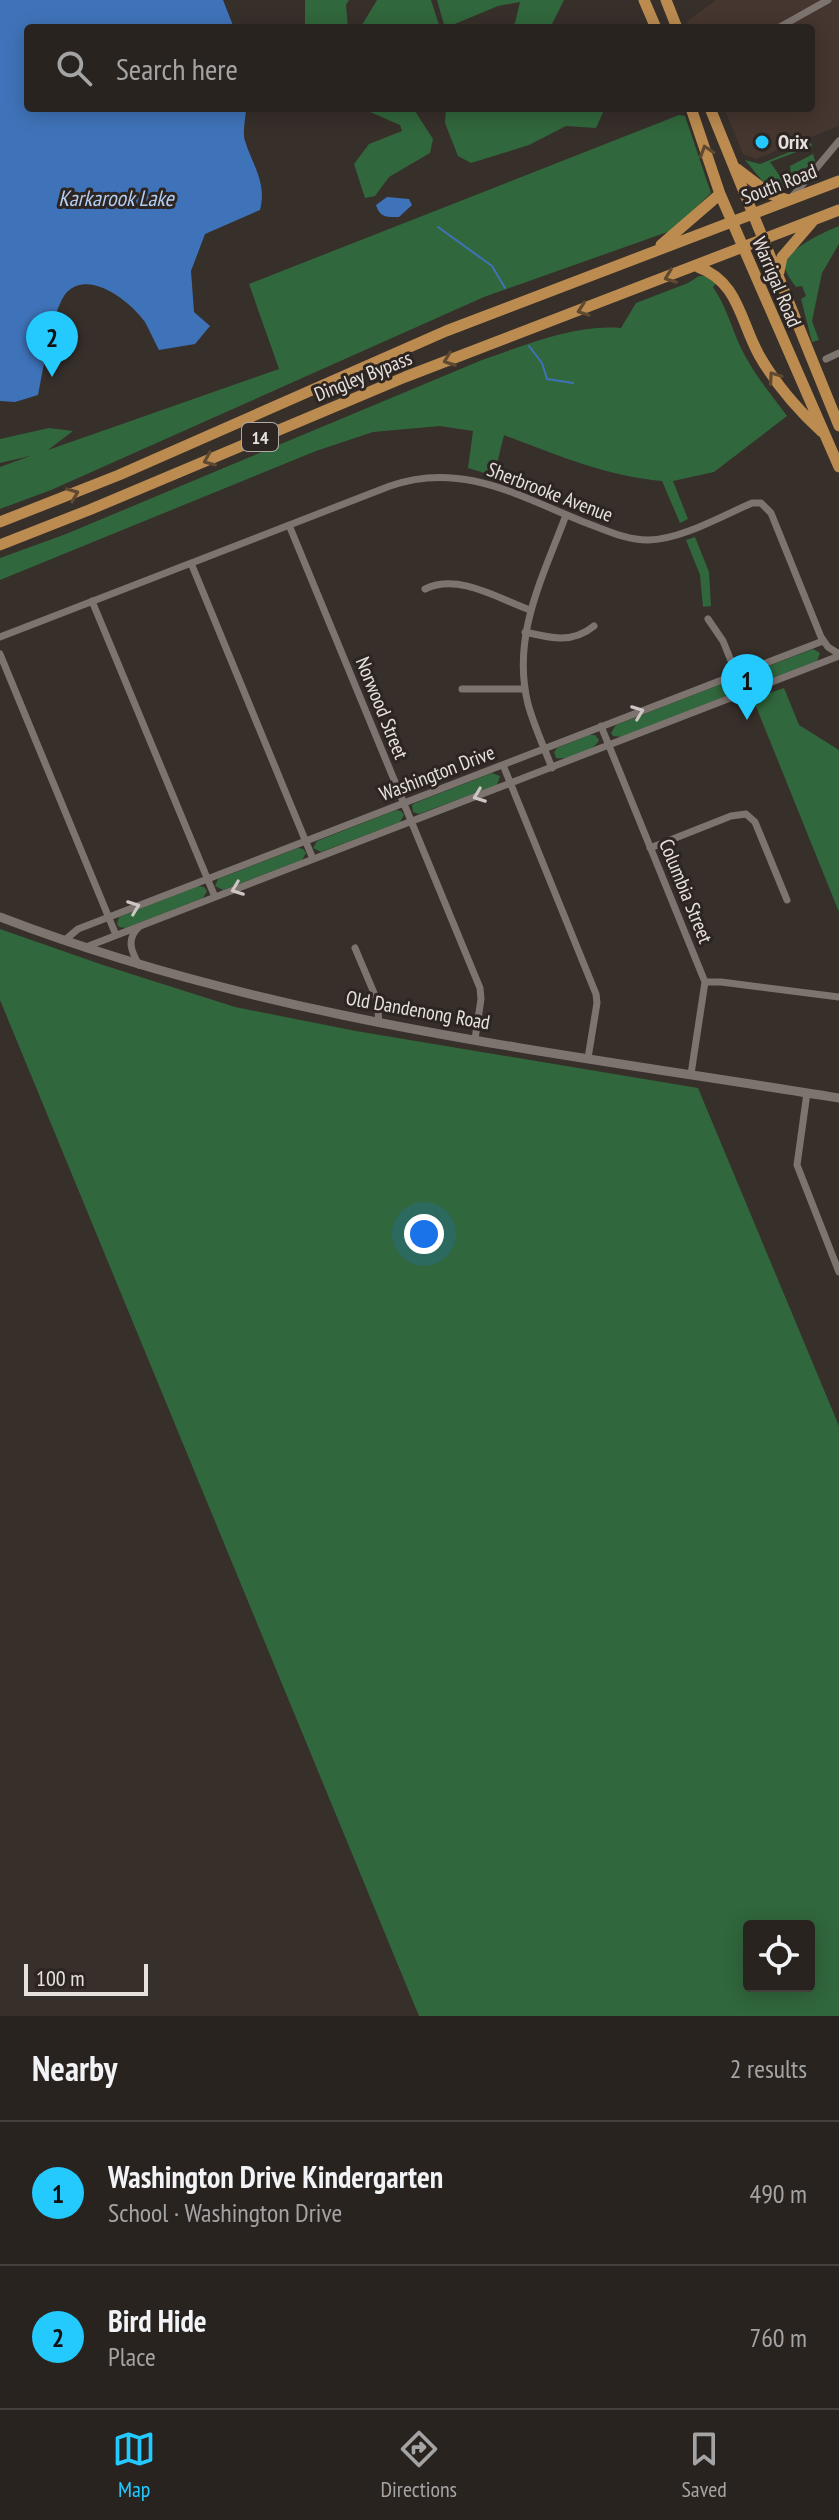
<!DOCTYPE html>
<meta charset="utf-8">
<style>
:root{--surface:#292320;--page:#352f2d;--text:#f1f3f6;--muted:#a5a4a5;--line:#45403e;--accent:#24c9fe}
body{margin:0;font-family:"PT Sans Narrow",sans-serif;background:var(--page);color:var(--text)}
.controls{position:absolute;right:24px;bottom:24px;display:grid;overflow:hidden;border-radius:8px;box-shadow:0 4px 20px #0003}
.controls button{width:72px;height:72px;display:grid;place-items:center;padding:0;border:0;border-bottom:2px solid var(--line);background:var(--surface);color:var(--text);font:40px sans-serif}
.scale{position:absolute;left:24px;bottom:20px;width:124px;box-sizing:border-box;padding-left:8px;border:4px solid #e7e1de;border-top:0;font-size:22px;line-height:28px;white-space:nowrap;color:#e7e1de;-webkit-text-stroke:6px #2d2521;paint-order:stroke}
.you{position:absolute;left:424px;top:1234px;width:28px;height:28px;margin:-20px;border:6px solid #fff;border-radius:50%;background:#1a73e8;box-shadow:0 0 0 12px #1a73e833}
.badge{display:grid;place-items:center;width:52px;height:52px;border-radius:50%;background:var(--accent);color:#111;font-size:26px;font-weight:700}
.pin{position:absolute;translate:-50% -66px;filter:drop-shadow(0 2px 4px #0008)}
.pin::after{content:'';position:absolute;top:42px;width:28px;height:24px;background:inherit;clip-path:polygon(0 0,100% 0,50% 100%)}
.list{margin:0;padding:0;list-style:none}
h2{display:flex;justify-content:space-between;align-items:center;height:104px;margin:0;padding:0 32px;font-size:34px}
h2 small{font-size:26px;font-weight:400;color:var(--muted)}
.list li{display:grid;grid-template-columns:52px 1fr auto;gap:24px;align-items:center;box-sizing:border-box;height:144px;padding:0 32px;border-top:2px solid var(--line)}
.list b{display:block;font-size:30px;white-space:nowrap}
.list p{margin:0;font-size:26px;white-space:nowrap;color:var(--muted)}
.list em{font-size:26px;font-style:normal;color:var(--muted)}
.icon{flex:none;width:44px;height:44px;fill:none;stroke:currentColor;stroke-width:2;stroke-linecap:round;stroke-linejoin:round}
.map{position:relative;flex:none;width:839px;height:2016px;overflow:hidden}
.search{position:absolute;background:var(--surface);box-shadow:0 4px 20px #0003;left:24px;right:24px;top:24px;height:88px;display:flex;align-items:center;gap:20px;box-sizing:border-box;padding:0 28px;border-radius:8px;color:var(--muted);font-size:30px}
.sheet{height:392px;background:var(--surface)}
nav{display:flex;justify-content:space-around;align-items:center;box-sizing:border-box;height:112px;border-top:2px solid var(--line);background:var(--surface);font-size:22px;color:var(--muted)}
nav a{display:grid;justify-items:center;gap:4px}
nav .on{color:var(--accent)}
.map>svg:first-child{display:block}
.built{fill:#45362f}
.green{fill:#31673c;fill-rule:evenodd}
.water{fill:#3f73b9}
.lines{fill:none;stroke-linecap:round;stroke-linejoin:round}
.stream{stroke:#3f73b9;stroke-width:2}
.minor{stroke:#7e746f;stroke-width:7}
.secondary{stroke:#7e746f;stroke-width:9}
.trunk{stroke:#bb8b50;stroke-width:11}
.oneway{stroke:#5f4931}
.oneway2{stroke:#cdc6c2}
.poi-dot{fill:#24c9fe;stroke:#2d2521;stroke-width:3}
.labels{text-anchor:middle;dominant-baseline:central;stroke-width:6;stroke-linejoin:round;paint-order:stroke}
.shield{fill:#2d2521;stroke:#afa9a5;stroke-width:2}
.shield-label{font-size:18px;font-weight:bold;fill:#e7e1de}
.poi-label{font-size:20px;font-weight:bold;fill:#e7e1de;stroke:#2d2521;text-anchor:start}
.street-label{font-size:20px;fill:#e7e1de;stroke:#2d2521}
.water-label{font-size:22px;font-style:italic;fill:#b1cdf2;stroke:#2d2521}
</style>
<div class="map">
<svg width="839" height="2016" viewBox="0 0 839 2016">
<rect width="100%" height="100%" fill="#372f2a"/>
<!-- built -->
<path class="built" d="M716,0H839V126L756,159L743,154L724,108H811V28H690L687,21Z"/>
<!-- green -->
<path class="green" d="M305,0H349L346,5L348,28H305Z
M377,0H431L440,28H362V25Z
M437,0H564L550,28H510L515,23L520,2L498,6L445,28Z
M345,108H413L433,139L430,153L389,177L375,196L365,198L354,164L369,144L402,131L400,125L370,112Z
M446,108H605L596,128L566,126L529,145L471,163L458,156L445,123Z
M679,115L685,116L711,193L673,230L484,297L51,490L0,509V467L30,456L0,463V439L49,428L73,431L48,450L279,369L249,284Z
M811,143L812,146L770,162L782,179L791,175L790,166L813,154L815,161L796,183L782,190L764,183L745,160L760,164Z
M839,226V244L822,273L812,321L819,340L812,342L801,299L806,296L802,286L796,287C792,281 784,272 785,264C787,249 826,231 839,226Z
M699,276H709L717,282L713,287C726,306 731,326 740,346C752,372 771,394 787,416L714,472L673,481L688,519L680,523L662,481C606,476 557,455 504,435L494,476L468,468L473,431L440,426L373,432L316,451L0,580V558L66,534L482,360C526,345 575,324 621,328L636,303L688,283Z
M695,537L709,572L711,606L703,607L700,575L686,540Z
M813,649L820,653L817,661L754,685H750L746,681L750,673Z
M724,683H729L733,687L729,695L621,737L613,736L611,733L616,725Z
M784,688L799,725L839,750V912L753,699Z
M589,735H595L599,740C594,751 569,760 556,758L554,752L557,748Z
M492,773L500,776L497,785L419,814L413,812L412,805L415,803Z
M396,810L401,811L404,815L400,822L321,852L313,848L317,841Z
M298,848L303,849L306,853L302,860L223,890L215,886L218,879Z
M198,886L204,887L207,891L203,898L126,928L119,927L117,924L119,917Z
M0,929L103,965L235,1007L356,1031L698,1088L839,1426V2016H419L0,1000ZM749,1926H809V1986H749Z"/>
<!-- water -->
<path class="water" d="M0,0H223L234,28H28V108H246C246,118 242,131 245,141C253,166 267,183 260,210L205,234L191,271L194,312L210,326L195,344L159,350C154,341 150,331 145,322C131,302 90,269 67,292C52,308 43,372 38,395L15,402L0,401Z
M387,197L409,199L412,205L399,217C387,217 380,218 376,205Z"/>
<g class="lines">
<!-- stream -->
<path class="stream" d="M438,227L492,266L505,288
M529,346L542,363L547,379L573,383"/>
<!-- minor -->
<path class="minor" d="M778,28L828,0
M792,197L839,141
M826,359L839,353
M289,525L480,988L481,999L475,1039
M191,563L313,859
M425,589C459,573 497,598 530,610
M92,601L215,897
M708,619L723,641L744,693
M525,632C550,638 572,644 594,626
M0,637L390,486C463,460 522,498 589,524C608,531 627,540 648,540C680,540 722,516 752,503H761L771,513L821,637L828,647L839,654
M0,654L116,935
M462,689H525
M601,726L705,982L691,1074
M503,765L596,994L597,1003L588,1058
M552,768C544,747 534,726 528,704C511,636 543,577 566,515
M650,848L731,816L746,814L755,822L787,900
M139,927C126,939 131,951 139,965
M65,940L78,929L823,641
M86,947L839,656
M355,948L377,1000L379,1023
M705,982H721L839,997
M807,1093L797,1165L839,1272"/>
<!-- secondary -->
<path class="secondary" d="M0,917C269,1021 556,1052 839,1098"/>
<!-- trunk -->
<path class="trunk" d="M644,0L656,28
M666,0L677,28
M691,108L720,194L839,467
M710,108L839,426
M737,169L770,194L788,200
M661,245L720,194
M698,267C739,282 740,321 759,355C776,385 797,409 822,432
M779,272L782,257L813,221
M0,522L119,475L446,331L839,181
M0,545L89,510L405,377L839,210"/>
</g>
<!-- one-way arrows -->
<defs><path id="oneway-chevron" d="M-2-3.5L2.5 0L-2 3.5" fill="none" stroke-width="1.6" stroke-linecap="round" stroke-linejoin="round" transform="scale(2)"/></defs>
<g class="oneway">
<use href="#oneway-chevron" transform="translate(706 151) rotate(-108)"/>
<use href="#oneway-chevron" transform="translate(670 277) rotate(159)"/>
<use href="#oneway-chevron" transform="translate(583 310) rotate(160)"/>
<use href="#oneway-chevron" transform="translate(449 360) rotate(159)"/>
<use href="#oneway-chevron" transform="translate(774 377) rotate(-125)"/>
<use href="#oneway-chevron" transform="translate(209 460) rotate(157)"/>
<use href="#oneway-chevron" transform="translate(73 494) rotate(-22)"/>
</g>
<g class="oneway2">
<use href="#oneway-chevron" transform="translate(638 712) rotate(-21)"/>
<use href="#oneway-chevron" transform="translate(479 796) rotate(159)"/>
<use href="#oneway-chevron" transform="translate(237 889) rotate(159)"/>
<use href="#oneway-chevron" transform="translate(134 907) rotate(-21)"/>
</g>
<!-- markers -->
<circle class="poi-dot" cx="762" cy="142" r="8"/>
<g class="labels">
<!-- shield labels -->
<rect class="shield" x="242" y="423" width="36" height="28" rx="6"/>
<g class="shield-label">
<text x="260" y="437">14</text>
</g>
<!-- poi labels -->
<g class="poi-label">
<text x="778" y="142">Orix</text>
</g>
<!-- street labels -->
<g class="street-label">
<text transform="translate(779 184) rotate(-21)">South Road</text>
<text transform="translate(777 282) rotate(67)">Warrigal Road</text>
<text transform="translate(363 376) rotate(-22)">Dingley Bypass</text>
<text transform="translate(550 492) rotate(21)">Sherbrooke Avenue</text>
<text transform="translate(382 708) rotate(68)">Norwood Street</text>
<text transform="translate(437 773) rotate(-21)">Washington Drive</text>
<text transform="translate(686 891) rotate(68)">Columbia Street</text>
<text transform="translate(418 1010) rotate(10)">Old Dandenong Road</text>
</g>
<!-- water labels -->
<g class="water-label">
<text x="116" y="198">Karkarook Lake</text>
</g>
</g>
</svg>
<div class="controls">
<button><svg class="icon" aria-label="locate" viewBox="0 0 24 24"><circle cx="12" cy="12" r="6"/><path d="M12 2v4M12 18v4M2 12h4M18 12h4"/></svg></button>
</div>
<div class="scale">100 m</div>
<div class="you"></div>
<div class="pin badge" style="left:747px;top:720px">1</div>
<div class="pin badge" style="left:52px;top:377px">2</div>
<div class="search"><svg class="icon" aria-label="search" viewBox="0 0 24 24"><circle cx="10" cy="10" r="6"/><path d="M15 15l6 6"/></svg>Search here</div>
</div>
<section class="sheet">
<h2>Nearby<small>2 results</small></h2>
<ul class="list">
<li><span class="badge">1</span><div><b>Washington Drive Kindergarten</b><p>School · Washington Drive</p></div><em>490 m</em></li>
<li><span class="badge">2</span><div><b>Bird Hide</b><p>Place</p></div><em>760 m</em></li>
</ul>
</section>
<nav>
<a class="on"><svg class="icon" aria-label="map" viewBox="0 0 24 24"><path d="M3 6l6-2 6 2 6-2v14l-6 2-6-2-6 2zM9 4v14M15 6v14"/></svg>Map</a>
<a><svg class="icon" aria-label="directions" viewBox="0 0 24 24"><path d="M12 3l9 9-9 9-9-9zM9 14v-3h6M13 9l2 2-2 2"/></svg>Directions</a>
<a><svg class="icon" aria-label="saved" viewBox="0 0 24 24"><path d="M7 4h10v16l-5-4-5 4z"/></svg>Saved</a>
</nav>
